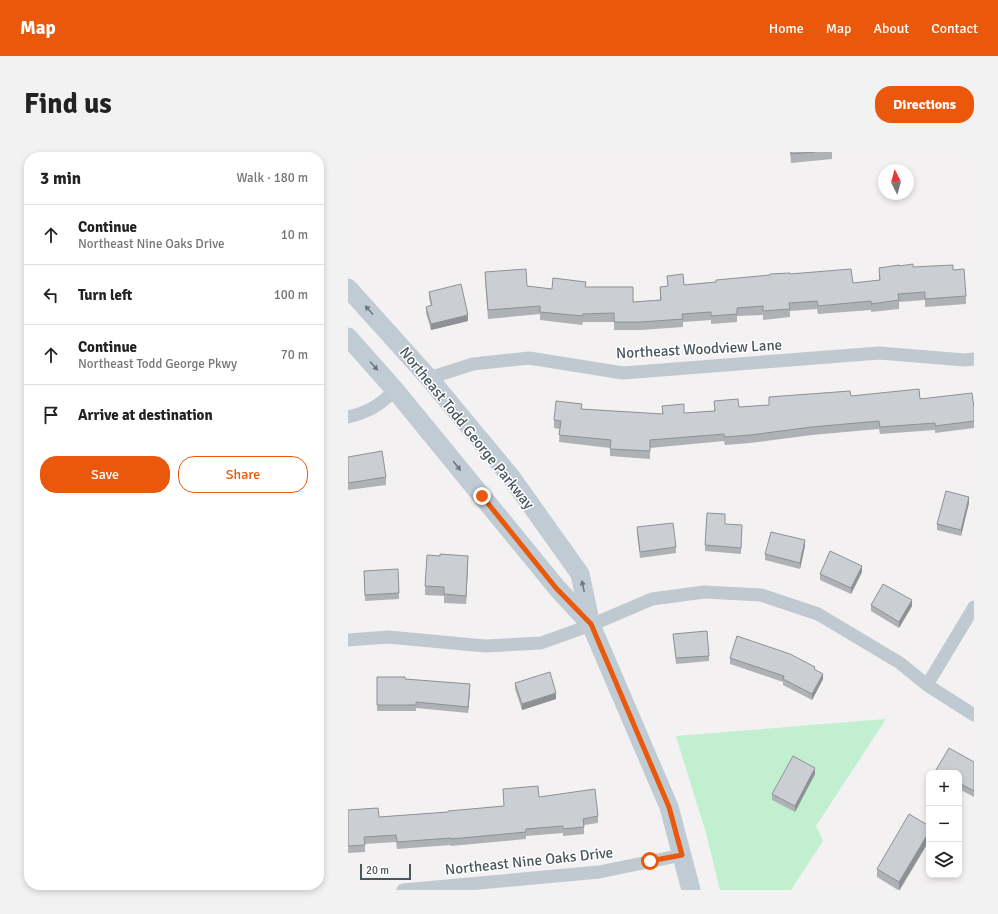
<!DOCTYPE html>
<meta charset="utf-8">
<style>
:root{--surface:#fff;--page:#f2f2f2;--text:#222;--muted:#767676;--line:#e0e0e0;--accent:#ea580c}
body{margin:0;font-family:Signika,sans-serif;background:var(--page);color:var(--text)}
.controls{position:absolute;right:12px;bottom:12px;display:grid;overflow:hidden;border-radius:8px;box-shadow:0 2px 6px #0003}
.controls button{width:36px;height:36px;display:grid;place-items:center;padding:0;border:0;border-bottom:1px solid var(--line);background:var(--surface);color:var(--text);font:20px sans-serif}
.compass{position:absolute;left:530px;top:12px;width:36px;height:36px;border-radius:50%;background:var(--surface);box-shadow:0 2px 6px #0003;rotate:354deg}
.scale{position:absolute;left:12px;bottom:10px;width:51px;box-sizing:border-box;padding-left:4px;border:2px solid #49565e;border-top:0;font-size:11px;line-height:14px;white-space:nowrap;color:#49565e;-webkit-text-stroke:3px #fff;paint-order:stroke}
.stop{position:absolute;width:12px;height:12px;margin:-9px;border:3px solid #ea580c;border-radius:50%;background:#fff}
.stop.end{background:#ea580c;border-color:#fff;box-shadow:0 1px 4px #0008}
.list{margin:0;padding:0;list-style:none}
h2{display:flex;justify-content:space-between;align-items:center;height:52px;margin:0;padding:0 16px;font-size:17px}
h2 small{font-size:13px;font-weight:400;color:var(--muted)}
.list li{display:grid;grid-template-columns:26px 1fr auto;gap:12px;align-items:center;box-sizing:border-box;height:60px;padding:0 16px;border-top:1px solid var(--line)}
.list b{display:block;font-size:15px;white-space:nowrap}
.list p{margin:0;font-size:13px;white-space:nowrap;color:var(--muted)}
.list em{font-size:13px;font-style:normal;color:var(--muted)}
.actions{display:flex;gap:8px;padding:12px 16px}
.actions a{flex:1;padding:9px 0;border:1px solid var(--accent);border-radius:16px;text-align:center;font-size:14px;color:var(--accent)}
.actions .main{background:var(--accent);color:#fff}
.icon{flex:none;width:22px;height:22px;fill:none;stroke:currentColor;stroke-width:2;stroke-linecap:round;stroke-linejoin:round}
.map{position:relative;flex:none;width:626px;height:738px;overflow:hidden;border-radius:16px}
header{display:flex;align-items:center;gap:24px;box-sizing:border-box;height:56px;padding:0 20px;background:var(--accent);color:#fff}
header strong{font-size:19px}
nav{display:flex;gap:22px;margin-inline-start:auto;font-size:14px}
.intro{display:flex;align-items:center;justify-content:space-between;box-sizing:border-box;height:96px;padding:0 24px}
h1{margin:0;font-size:28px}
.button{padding:10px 18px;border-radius:16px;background:var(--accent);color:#fff;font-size:14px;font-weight:700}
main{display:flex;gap:24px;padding:0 24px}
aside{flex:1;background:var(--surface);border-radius:16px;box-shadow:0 2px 6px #0003}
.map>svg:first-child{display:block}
.green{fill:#c2efd0}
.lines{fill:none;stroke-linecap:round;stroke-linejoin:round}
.minor{stroke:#bfc9cf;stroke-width:13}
.secondary{stroke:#c0cbd4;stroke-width:19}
.wall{fill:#afb2b5}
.shaded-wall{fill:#8e9194}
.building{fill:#cbcfd3;stroke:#8e9194}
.oneway{fill:#6d7981}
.route{stroke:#ea580c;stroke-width:5}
.labels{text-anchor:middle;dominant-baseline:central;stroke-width:3;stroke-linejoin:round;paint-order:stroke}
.street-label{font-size:15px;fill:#49565e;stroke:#fff}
</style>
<header>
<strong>Map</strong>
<nav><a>Home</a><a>Map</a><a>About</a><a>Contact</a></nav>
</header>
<div class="intro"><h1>Find us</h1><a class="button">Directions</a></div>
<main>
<aside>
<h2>3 min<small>Walk · 180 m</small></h2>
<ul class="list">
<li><svg class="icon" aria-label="ahead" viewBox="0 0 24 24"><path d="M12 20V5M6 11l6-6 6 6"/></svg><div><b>Continue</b><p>Northeast Nine Oaks Drive</p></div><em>10 m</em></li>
<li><svg class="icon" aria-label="left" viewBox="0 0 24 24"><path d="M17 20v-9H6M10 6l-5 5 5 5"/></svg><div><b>Turn left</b></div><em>100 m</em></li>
<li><svg class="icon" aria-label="ahead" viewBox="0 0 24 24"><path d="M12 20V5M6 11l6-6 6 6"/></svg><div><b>Continue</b><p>Northeast Todd George Pkwy</p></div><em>70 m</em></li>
<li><svg class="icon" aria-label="arrive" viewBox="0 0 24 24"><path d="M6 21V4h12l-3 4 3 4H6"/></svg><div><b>Arrive at destination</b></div></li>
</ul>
<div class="actions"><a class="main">Save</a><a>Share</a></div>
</aside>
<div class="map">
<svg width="626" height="738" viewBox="0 0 626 738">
<rect width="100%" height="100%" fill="#f3f1f1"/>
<!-- green -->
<path class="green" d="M538,567L468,674L475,689L443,738H372L358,681L328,584Z"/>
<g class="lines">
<!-- minor -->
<path class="minor" d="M81,226L125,212L181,206L275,221L531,201L617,208L626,207
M0,265C21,260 32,253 47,238
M0,488L40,485L137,494L193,491L243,473L304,447L356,440L413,443L470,462L552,511L579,533L626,563
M579,533L626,455
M55,738L251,720L334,703"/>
<!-- secondary -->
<path class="secondary" d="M0,136L81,226L163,325L232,422L243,473L321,655L343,738
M0,185L47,238L209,436L243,473"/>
</g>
<!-- wall -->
<path class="wall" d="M442,0H484V7L443,11Z
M551,114L605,118L618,144V152L577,155V148L551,150V157L523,160V158L470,162L469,157L442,159V165L415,168V163L389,164V170L363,172V168L335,170V175L293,178H266V170H235L234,173L192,168V162L140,167L137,128V120L179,134L204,137L238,135L285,150L312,148V135L320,134L319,124L336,133L368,130L442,122L505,131L531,128V116Z
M81,140L120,169L83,178L78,161V155L83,154L81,146Z
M503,244L572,247L626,256V276L587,281V278L532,282L531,277L464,283L402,291L377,293L376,289L302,296V307L262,304V296L211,290L212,277L206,276V268L234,257L314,262V254L336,261L366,259V249L391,255L421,253V245Z
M0,305L38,325V333L0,338Z
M621,351L613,384L589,378V372Z
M377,372L394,379L393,402L357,399V393Z
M289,375L328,395V401L292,406L289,381Z
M457,394L452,417L417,408V402Z
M120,412L118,452L96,451V444L77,443V434Z
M16,419L51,441V447L17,449Z
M514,420L503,442L472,428V422Z
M523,453L564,454L551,476L523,459Z
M325,482L361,504V509L328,512Z
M382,506L467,518L475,527L464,548L435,533V530L382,512Z
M29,525L57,527L122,538L120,561L68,556V559H29Z
M167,531L208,547L174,558L167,537Z
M626,610V645L611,637V621H588V618Z
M467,622L447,660L424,648V642Z
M155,637L191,645L250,664V671L236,673V682L215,684V681L178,684V687L103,694V693L49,697L48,690L17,692V700L0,701V658L31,665L100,660L156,654Z
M581,674V689L552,738H550L529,725V717Z"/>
<!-- shaded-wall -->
<path class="shaded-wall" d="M120,163V169L83,178V172Z
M621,345V351L613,384V378Z
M457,388V394L452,417V411Z
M120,404V412L118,452V444Z
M514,414V420L503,442V436Z
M564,448V454L551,476V470Z
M475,522V527L464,548V542Z
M122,532V538L120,561V555Z
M208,541V547L174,558V552Z
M467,616V622L447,660V654Z
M581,680V689L551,738V730Z"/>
<!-- building -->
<path class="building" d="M443,0H467L443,2Z
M565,112V115L605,113V118L616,117L618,144L577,147V140L550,142L551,148L523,152V149L470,154L469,149L441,151L442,157L415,159V154L389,156V162L363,164V160L334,162L335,167L293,170H266V161L235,162L234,164L192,160V154L140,158L137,120L178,117L179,134L204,137L205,126L238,130L237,135H285V150L313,148L312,135L320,134L319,124L335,122L336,133L368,130V128L422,123V122L442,121V122L503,117L505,131L532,128L531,116L551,113V114Z
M113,132L120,163L83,172L78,155L84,153L81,140Z
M571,237L572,247L624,241L626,256V269L587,274V271L532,275L531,269L464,275L402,283L377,285L376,282L302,288V299L262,297L263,288L211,283L213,269L206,268L208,249L234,252L233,257L315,262L314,254L336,252V261L367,259L366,249L390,247L391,255L421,253V245L502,239L503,244Z
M34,299L38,325L0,331V305Z
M598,339L621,345L613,378L589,372Z
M359,361L377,362V372L394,373L393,396L357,393Z
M325,371L328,395L292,400L289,375Z
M423,380L457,388L452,411L417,402Z
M482,399L514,414L503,436L472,422Z
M92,402L120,404L118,444L96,442V435L77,434L79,403L92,404Z
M50,417L51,441L17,443L16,419Z
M535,432L564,448L551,470L523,453Z
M359,479L361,504L328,506L325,482Z
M389,484L442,502L467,515L466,517L475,522L464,542L435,527L436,524L382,506Z
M202,520L208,541L174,552L167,531Z
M29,525H57V527L122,532L120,555L68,550V553H29Z
M601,596L626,610V639L611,631V621H593L588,618Z
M445,604L467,616L447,654L424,642Z
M190,634L191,645L247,637L250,664L235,667L236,675L215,677V674L178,677V680L103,687V686L49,690L48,683L16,685L17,693L0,694V658L30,656L31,665L100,660V659L156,654L155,637Z
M561,662L581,674V680L551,730L529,717Z"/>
<!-- one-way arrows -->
<defs><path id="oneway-solid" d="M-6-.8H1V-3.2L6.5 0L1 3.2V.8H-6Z"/></defs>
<g class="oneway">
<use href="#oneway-solid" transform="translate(21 158) rotate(-132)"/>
<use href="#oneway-solid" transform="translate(26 214) rotate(48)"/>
<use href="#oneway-solid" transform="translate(109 314) rotate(51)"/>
<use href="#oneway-solid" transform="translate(235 434) rotate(-102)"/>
</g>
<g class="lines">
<!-- route -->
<path class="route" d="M134,344L208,436L243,472L321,655L334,703L302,709"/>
</g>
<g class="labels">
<!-- street labels -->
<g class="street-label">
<text transform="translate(351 197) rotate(-3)">Northeast Woodview Lane</text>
<text transform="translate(119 276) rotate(51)">Northeast Todd George Parkway</text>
<text transform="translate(181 709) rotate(-6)">Northeast Nine Oaks Drive</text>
</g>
</g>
</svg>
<div class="controls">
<button>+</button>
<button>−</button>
<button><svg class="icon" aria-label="layers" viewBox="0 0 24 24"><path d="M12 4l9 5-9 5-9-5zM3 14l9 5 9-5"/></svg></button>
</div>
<svg class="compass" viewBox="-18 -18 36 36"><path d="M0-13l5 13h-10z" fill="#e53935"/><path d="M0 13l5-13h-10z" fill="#767676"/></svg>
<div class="scale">20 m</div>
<div class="stop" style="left:302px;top:709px"></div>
<div class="stop end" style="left:134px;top:344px"></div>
</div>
</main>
